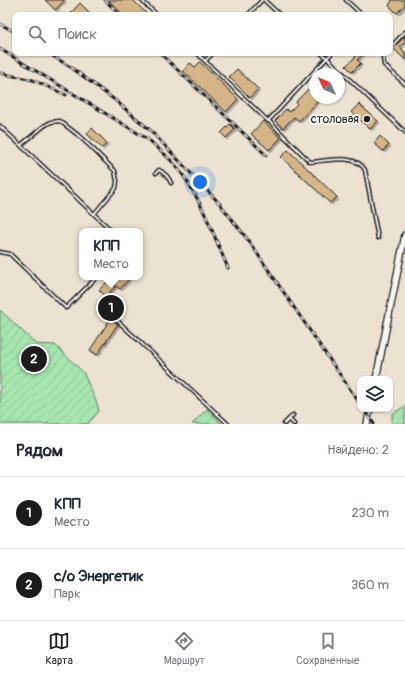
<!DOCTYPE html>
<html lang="ru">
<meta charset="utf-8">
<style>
:root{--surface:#fff;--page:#f2f2f3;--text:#1f2937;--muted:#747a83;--line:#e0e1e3;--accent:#1c1c1c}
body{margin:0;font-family:Pangolin,sans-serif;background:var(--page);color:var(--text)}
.controls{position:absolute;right:12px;bottom:12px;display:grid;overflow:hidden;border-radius:8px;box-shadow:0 1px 3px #0004}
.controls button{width:36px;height:36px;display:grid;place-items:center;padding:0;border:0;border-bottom:1px solid var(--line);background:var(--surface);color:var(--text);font:20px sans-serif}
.compass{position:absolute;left:309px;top:68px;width:36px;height:36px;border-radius:50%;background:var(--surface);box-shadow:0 1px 3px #0004;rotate:314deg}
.you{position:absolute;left:200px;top:182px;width:14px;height:14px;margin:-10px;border:3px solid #fff;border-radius:50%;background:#1a73e8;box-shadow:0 0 0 6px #1a73e833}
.badge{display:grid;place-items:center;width:26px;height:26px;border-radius:50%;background:var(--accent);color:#fff;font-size:13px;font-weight:700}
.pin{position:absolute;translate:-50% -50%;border:2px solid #fff;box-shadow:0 1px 4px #0006}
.popup{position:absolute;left:79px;top:228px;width:64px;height:52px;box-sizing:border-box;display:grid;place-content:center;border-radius:8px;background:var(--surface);filter:drop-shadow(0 1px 3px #0005);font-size:13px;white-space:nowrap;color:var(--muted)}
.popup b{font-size:15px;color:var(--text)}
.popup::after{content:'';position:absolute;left:50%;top:100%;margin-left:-8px;border:8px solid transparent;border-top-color:var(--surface)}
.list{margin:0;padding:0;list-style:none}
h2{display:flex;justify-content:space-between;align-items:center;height:52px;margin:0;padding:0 16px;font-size:17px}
h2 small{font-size:13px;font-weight:400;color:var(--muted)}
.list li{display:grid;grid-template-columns:26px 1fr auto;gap:12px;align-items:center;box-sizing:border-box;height:72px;padding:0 16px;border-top:1px solid var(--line)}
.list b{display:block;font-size:15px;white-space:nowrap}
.list p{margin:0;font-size:13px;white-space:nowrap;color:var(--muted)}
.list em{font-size:13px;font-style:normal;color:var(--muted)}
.icon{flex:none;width:22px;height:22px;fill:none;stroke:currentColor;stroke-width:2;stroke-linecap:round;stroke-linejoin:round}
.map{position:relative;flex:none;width:405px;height:424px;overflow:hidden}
.search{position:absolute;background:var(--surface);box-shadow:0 1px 3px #0004;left:12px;right:12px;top:12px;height:44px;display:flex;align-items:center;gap:10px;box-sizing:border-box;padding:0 14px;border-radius:8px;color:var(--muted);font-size:15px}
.sheet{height:196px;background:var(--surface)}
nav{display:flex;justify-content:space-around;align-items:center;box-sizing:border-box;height:56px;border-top:1px solid var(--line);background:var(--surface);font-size:11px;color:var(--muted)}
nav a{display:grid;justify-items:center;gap:2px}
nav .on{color:var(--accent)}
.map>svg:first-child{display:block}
.garden{fill:url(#garden-furrows);stroke:#608065}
.building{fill:#d5b588;stroke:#1c1c1c;filter:url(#shadow)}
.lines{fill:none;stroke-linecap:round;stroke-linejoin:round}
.lane-casing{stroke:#1c1c1c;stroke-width:5}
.secondary-casing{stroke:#1c1c1c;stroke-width:8}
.lane{stroke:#f6f6f2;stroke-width:2}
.secondary{stroke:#f6f6f2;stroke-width:5.5}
.rail-casing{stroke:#1c1c1c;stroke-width:3}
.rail{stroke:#f6f6f2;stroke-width:1.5;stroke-dasharray:4.5;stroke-linecap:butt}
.poi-dot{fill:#1c1c1c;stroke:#f6f6f2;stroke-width:1.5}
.labels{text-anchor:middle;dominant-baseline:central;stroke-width:4;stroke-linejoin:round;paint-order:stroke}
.poi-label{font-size:12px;fill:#1c1c1c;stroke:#f6f6f2;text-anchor:end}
</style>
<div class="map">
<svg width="405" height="424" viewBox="0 0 405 424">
<defs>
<pattern id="garden-furrows" width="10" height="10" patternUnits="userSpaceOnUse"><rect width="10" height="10" fill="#a5e5ae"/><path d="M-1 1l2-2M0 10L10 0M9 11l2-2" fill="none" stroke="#8dc495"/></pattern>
<filter id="shadow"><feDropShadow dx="2" dy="2" stdDeviation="0" flood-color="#0004"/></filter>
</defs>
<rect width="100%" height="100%" fill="#ece2d2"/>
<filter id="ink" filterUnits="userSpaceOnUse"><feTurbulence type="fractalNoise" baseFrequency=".025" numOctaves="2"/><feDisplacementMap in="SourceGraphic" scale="8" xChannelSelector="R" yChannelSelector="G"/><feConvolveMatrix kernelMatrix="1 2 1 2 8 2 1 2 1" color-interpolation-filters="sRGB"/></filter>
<g filter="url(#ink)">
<!-- garden -->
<path class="garden" d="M0,310L36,344L55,345L83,372L96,401L99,411L88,424H0Z
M405,406V424H392V414Z
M207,409L222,424H192Z"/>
<!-- building -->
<path class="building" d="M45,0H65L55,10Z
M108,0H133L148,15H124Z
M392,0H405V5L397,13L389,6Z
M80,3L92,15H74L71,13Z
M405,36V42L400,47L405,52V60L393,48Z
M353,53H364L357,60L361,63L352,72L346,66L356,56Z
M200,62L238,99L226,112L183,71L190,63L195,67Z
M237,69L258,89L250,98L229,77Z
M308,89L315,96V98L319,100L299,121L294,117L283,128L275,121L286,109L289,112L297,104L296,102Z
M359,104L378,121L370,129L351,112Z
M263,121L281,138L269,150L251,134Z
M230,124L235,129L226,138L221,133Z
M92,128L107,143L102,148L87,134Z
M380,136L389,145L383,151L374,143Z
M288,150L337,197L330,203L281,157Z
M121,277H126L129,279L120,289L116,286L106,296L99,290L110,279L115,284Z
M111,318L118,324L97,355L90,350Z"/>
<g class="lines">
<!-- lane casing -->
<g class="lane-casing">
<path id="lane" d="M141,0L157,15
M264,0L280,15
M346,0L362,15
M248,15L262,0
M390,48L405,32
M197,53L205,61L213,53
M321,53L327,58L332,53
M385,53L383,57L384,65L405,84
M205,61L268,121L327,58L405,132
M269,121L310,162C326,161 356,153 365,170L378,238
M0,126L112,231
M21,145L44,126L51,122L60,121L78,135L93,149L115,171L117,181L116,188L94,214
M156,173L159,170C165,173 168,176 171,183
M0,252L10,254L66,308L97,277
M108,312L228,424
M289,419L294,424
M284,424L293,415"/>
</g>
<!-- secondary casing -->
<g class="secondary-casing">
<path id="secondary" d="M376,379L405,235
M367,424L370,409"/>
</g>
<!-- lane -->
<use href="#lane" class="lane"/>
<!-- secondary -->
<use href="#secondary" class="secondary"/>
<!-- rail casing -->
<g class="rail-casing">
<path id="rail" d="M105,0L120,15
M0,24L15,32
M0,49L149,140C158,149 168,156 176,166C200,195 213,234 228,268
M48,53L72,68L116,101L150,130L220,204L248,240L360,404
M160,53L266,155
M0,73L33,80L66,95
M364,409L374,424"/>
</g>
<!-- rail -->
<use href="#rail" class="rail"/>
</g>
</g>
<!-- markers -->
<circle class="poi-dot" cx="367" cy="119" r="4"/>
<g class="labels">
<!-- poi labels -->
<g class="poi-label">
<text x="359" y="119">столовая</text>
</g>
</g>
</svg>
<div class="controls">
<button><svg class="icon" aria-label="layers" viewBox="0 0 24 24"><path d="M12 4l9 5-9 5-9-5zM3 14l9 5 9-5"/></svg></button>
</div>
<svg class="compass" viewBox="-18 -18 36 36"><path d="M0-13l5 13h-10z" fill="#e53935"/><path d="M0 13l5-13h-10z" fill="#747a83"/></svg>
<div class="you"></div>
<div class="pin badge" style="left:111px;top:308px">1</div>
<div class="popup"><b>КПП</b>Место</div>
<div class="pin badge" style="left:34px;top:359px">2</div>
<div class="search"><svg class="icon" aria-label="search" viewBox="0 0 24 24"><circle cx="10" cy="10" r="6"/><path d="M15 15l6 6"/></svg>Поиск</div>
</div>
<section class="sheet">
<h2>Рядом<small>Найдено: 2</small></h2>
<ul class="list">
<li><span class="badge">1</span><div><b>КПП</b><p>Место</p></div><em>230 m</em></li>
<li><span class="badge">2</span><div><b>с/о Энергетик</b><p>Парк</p></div><em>360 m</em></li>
</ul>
</section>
<nav>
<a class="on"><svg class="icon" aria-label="map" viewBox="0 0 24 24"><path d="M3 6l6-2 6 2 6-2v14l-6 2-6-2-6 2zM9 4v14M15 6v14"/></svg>Карта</a>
<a><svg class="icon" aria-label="directions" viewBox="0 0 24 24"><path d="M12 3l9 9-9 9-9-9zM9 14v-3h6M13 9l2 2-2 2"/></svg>Маршрут</a>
<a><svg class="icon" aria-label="saved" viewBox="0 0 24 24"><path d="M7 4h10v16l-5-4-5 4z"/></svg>Сохранённые</a>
</nav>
